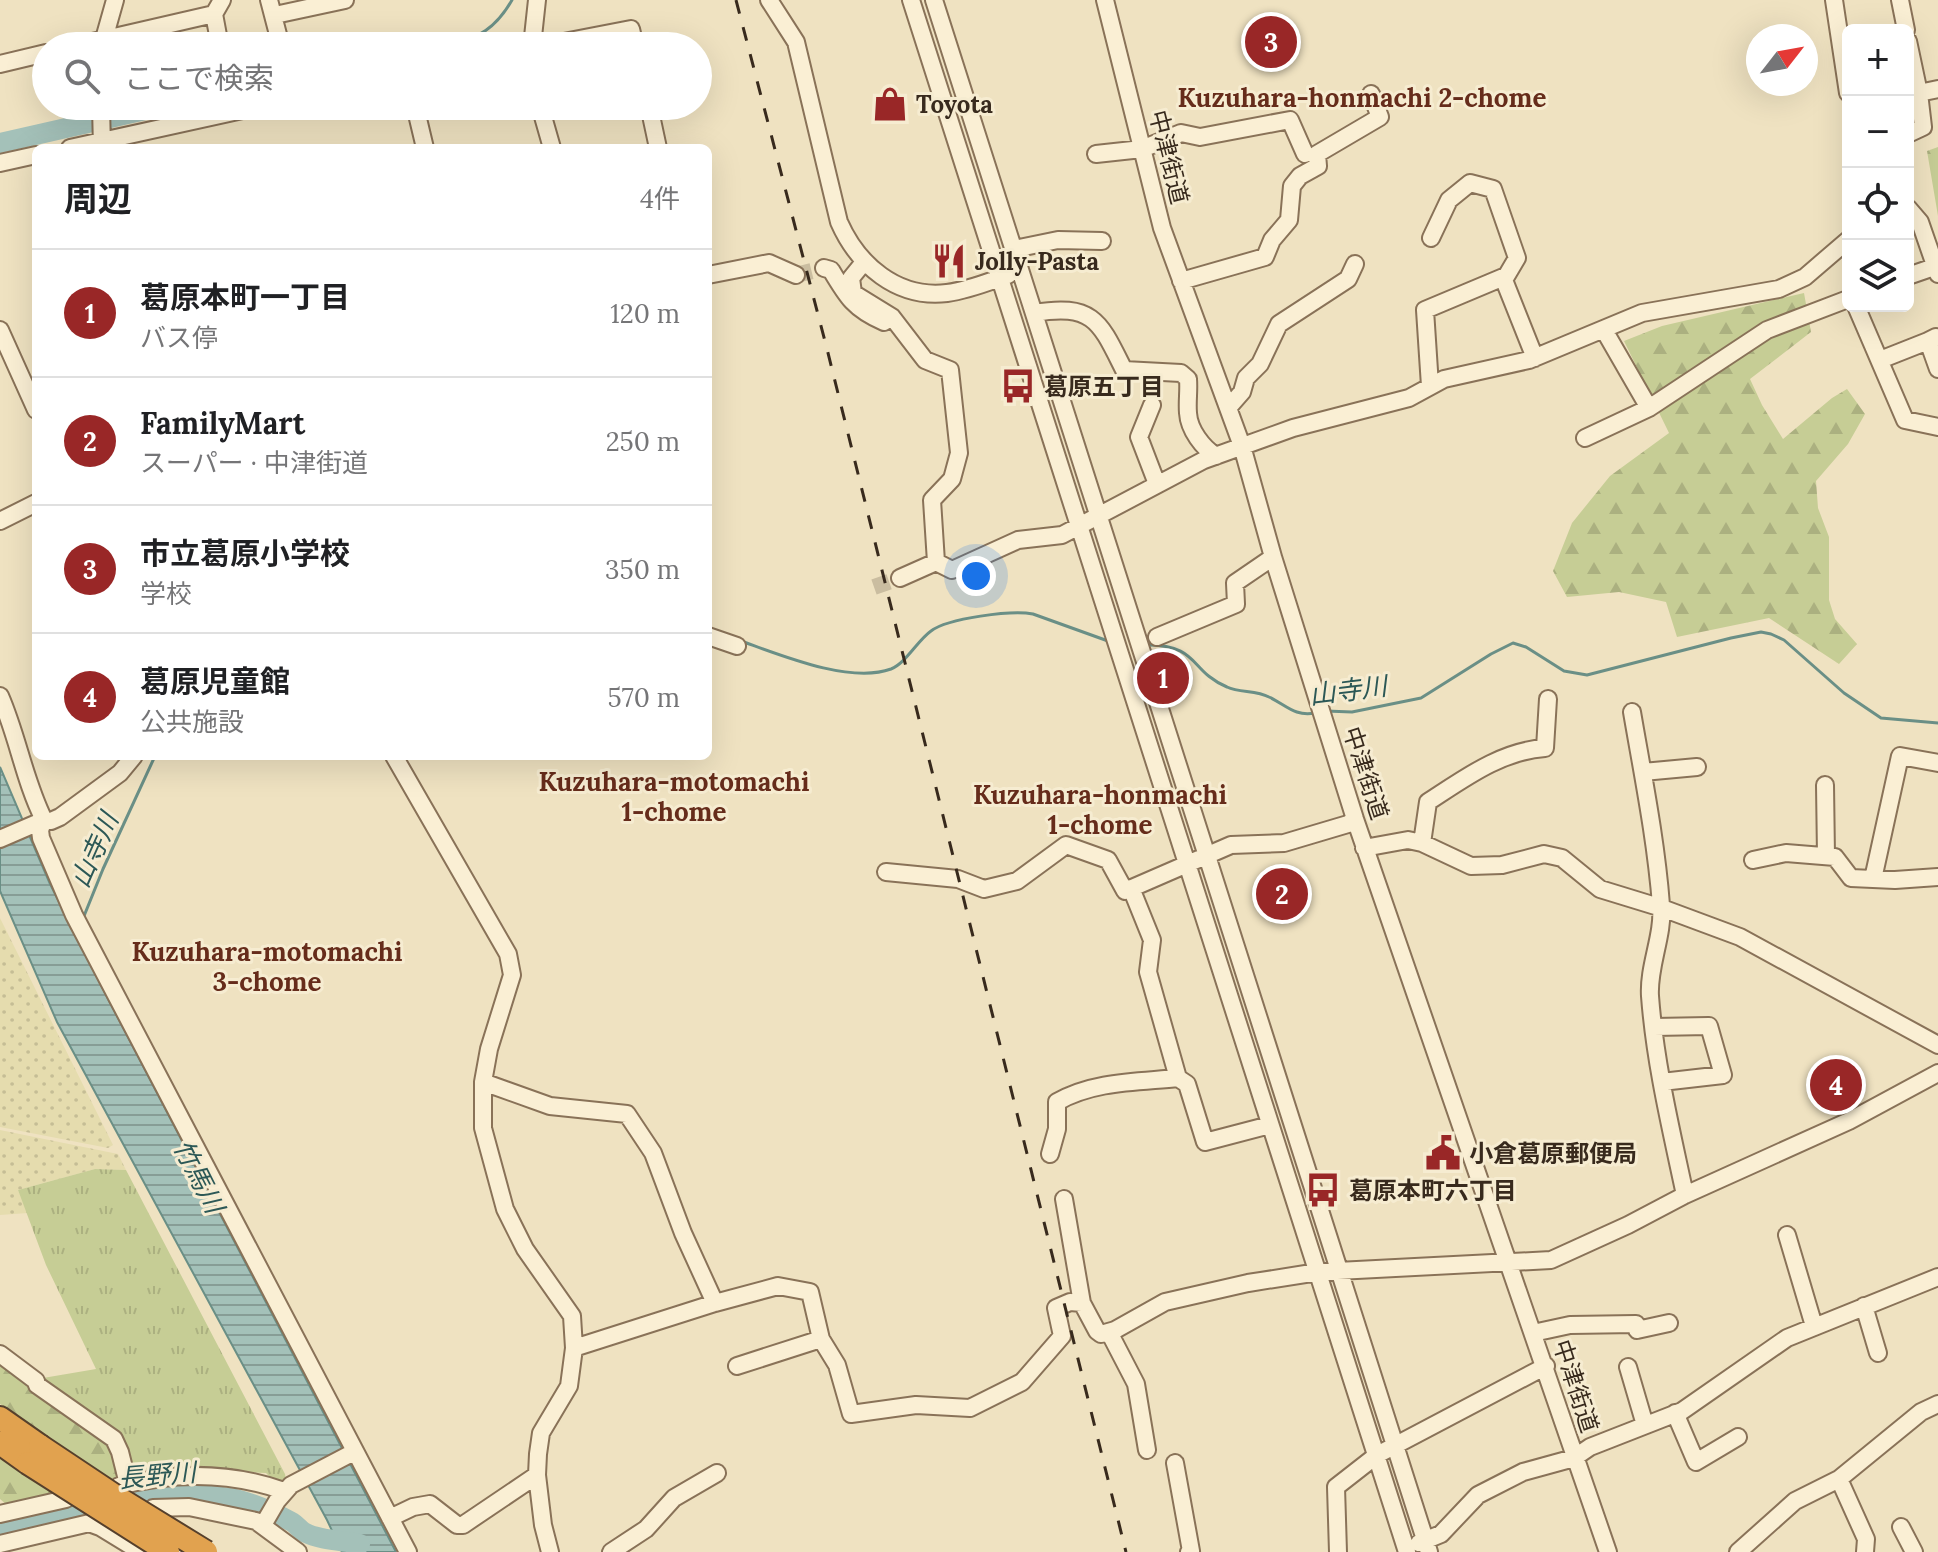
<!DOCTYPE html>
<html lang="ja">
<meta charset="utf-8">
<style>
:root{--surface:#fff;--page:#f6f6f6;--text:#202124;--muted:#757577;--line:#e0e0e0;--accent:#992727}
body{margin:0;font-family:Lora,"Noto Sans JP",serif;background:var(--page);color:var(--text)}
.controls{position:absolute;right:24px;top:24px;display:grid;overflow:hidden;border-radius:12px;box-shadow:0 8px 32px #0002}
.controls button{width:72px;height:72px;display:grid;place-items:center;padding:0;border:0;border-bottom:2px solid var(--line);background:var(--surface);color:var(--text);font:40px sans-serif}
.compass{position:absolute;left:1746px;top:24px;width:72px;height:72px;border-radius:50%;background:var(--surface);box-shadow:0 8px 32px #0002;rotate:59deg}
.you{position:absolute;left:976px;top:576px;width:28px;height:28px;margin:-20px;border:6px solid #fff;border-radius:50%;background:#1a73e8;box-shadow:0 0 0 12px #1a73e833}
.badge{display:grid;place-items:center;width:52px;height:52px;border-radius:50%;background:var(--accent);color:#fff;font-size:26px;font-weight:700}
.pin{position:absolute;translate:-50% -50%;border:4px solid #fff;box-shadow:0 2px 8px #0006}
.list{margin:0;padding:0;list-style:none}
h2{display:flex;justify-content:space-between;align-items:center;height:104px;margin:0;padding:0 32px;font-size:34px}
h2 small{font-size:26px;font-weight:400;color:var(--muted)}
.list li{display:grid;grid-template-columns:52px 1fr auto;gap:24px;align-items:center;box-sizing:border-box;height:128px;padding:0 32px;border-top:2px solid var(--line)}
.list b{display:block;font-size:30px;white-space:nowrap}
.list p{margin:0;font-size:26px;white-space:nowrap;color:var(--muted)}
.list em{font-size:26px;font-style:normal;color:var(--muted)}
.icon{flex:none;width:44px;height:44px;fill:none;stroke:currentColor;stroke-width:2;stroke-linecap:round;stroke-linejoin:round}
.map{position:relative;flex:none;width:1938px;height:1552px;overflow:hidden}
.search{position:absolute;background:var(--surface);box-shadow:0 8px 32px #0002;left:32px;top:32px;width:680px;height:88px;display:flex;align-items:center;gap:20px;box-sizing:border-box;padding:0 28px;border-radius:44px;color:var(--muted);font-size:30px}
.panel{position:absolute;background:var(--surface);box-shadow:0 8px 32px #0002;left:32px;top:144px;width:680px;height:616px;border-radius:12px}
.map>svg:first-child{display:block}
.farmland{fill:url(#farmland-dots)}
.grass{fill:url(#grass-tufts)}
.forest{fill:url(#forest-firs)}
.water{fill:url(#water-rules);stroke:#6a8f86;stroke-width:2}
.lines{fill:none;stroke-linecap:round;stroke-linejoin:round}
.stream{stroke:#6a8f86;stroke-width:3}
.river{stroke:#a4c1b9;stroke-width:20}
.minor-tunnel{stroke:#cabda0;stroke-width:16;stroke-dasharray:16 8;stroke-linecap:butt}
.minor-casing{stroke:#897258;stroke-width:20}
.highway-casing{stroke:#56402c;stroke-width:26}
.minor{stroke:#faefd4;stroke-width:16}
.highway{stroke:#e1a24f;stroke-width:22}
.rail{stroke:#382a1d;stroke-width:3;stroke-dasharray:14 14;stroke-linecap:butt}
.highway-bridge-casing{stroke:#56402c;stroke-width:26;stroke-linecap:butt}
.highway-bridge{stroke:#e1a24f;stroke-width:22}
.labels{text-anchor:middle;dominant-baseline:central;stroke-width:6;stroke-linejoin:round;paint-order:stroke}
.poi-label{font-size:24px;font-weight:bold;fill:#382a1d;stroke:#f6ecd1;text-anchor:start}
.street-label{font-size:24px;fill:#382a1d;stroke:#f6ecd1}
.neighbourhood-label{font-size:26px;font-weight:bold;fill:#662c1b;stroke:#f6ecd1}
.water-label{font-size:26px;font-style:italic;fill:#2c5856;stroke:#f6ecd1}
</style>
<div class="map">
<svg width="1938" height="1552" viewBox="0 0 1938 1552">
<defs>
<pattern id="farmland-dots" width="8" height="8" patternUnits="userSpaceOnUse" patternTransform="scale(2)"><rect width="8" height="8" fill="#e5dcae"/><path d="M2 2h.1M6 6h.1" fill="none" stroke="#c5bd95" stroke-width="1.8" stroke-linecap="round"/></pattern>
<pattern id="grass-tufts" width="24" height="20" patternUnits="userSpaceOnUse" patternTransform="scale(2)"><rect width="24" height="20" fill="#c6cd95"/><path d="M3 7l-1-3M5 7V3M7 7l1-3M15 17l-1-3M17 17v-4M19 17l1-3" fill="none" stroke="#abb080"/></pattern>
<pattern id="forest-firs" width="22" height="20" patternUnits="userSpaceOnUse" patternTransform="scale(2)"><rect width="22" height="20" fill="#c6cd95"/><path d="M5 1l3.5 6h-7zM16 11l3.5 6h-7z" fill="#abb080"/></pattern>
<pattern id="water-rules" width="6" height="5" patternUnits="userSpaceOnUse" patternTransform="scale(2)"><rect width="6" height="5" fill="#a4c1b9"/><path d="M0 2.5h6" fill="none" stroke="#879d96"/></pattern>
</defs>
<rect width="100%" height="100%" fill="#efe2c1"/>
<!-- farmland -->
<path class="farmland" d="M0,918L113,1145L108,1148L0,1127Z
M0,1130L118,1154L126,1170L95,1169L18,1190L28,1213L0,1215Z"/>
<!-- grass -->
<path class="grass" d="M95,1169L126,1170L285,1474L286,1480L283,1481L272,1479L266,1473C218,1469 181,1472 134,1480L40,1382L43,1378L96,1369L46,1265L18,1190Z"/>
<!-- forest -->
<path class="forest" d="M1938,147V216L1927,151Z
M1804,293L1811,332L1750,379L1762,405L1783,439L1832,398L1847,389L1865,414L1848,444L1816,481L1818,508L1829,537V600L1835,619L1857,644L1839,664L1769,618L1677,637L1666,602L1619,592L1567,597L1553,571L1572,523L1610,476L1669,433L1624,341L1662,326Z
M0,1363L110,1441L120,1482L115,1483L0,1404Z
M0,1455L63,1497L7,1505L0,1499Z"/>
<!-- water -->
<path class="water" d="M0,767L50,884L107,997L396,1552H342L327,1520L57,1022L0,891Z"/>
<g class="lines">
<!-- stream -->
<path class="stream" d="M448,46C479,38 496,28 512,0
M741,641C780,655 850,684 891,669C906,663 917,641 931,631C948,618 1012,610 1033,614L1108,641
M1147,645C1200,645 1189,671 1227,687C1240,693 1256,690 1269,697C1286,705 1295,717 1315,713
M1326,711L1352,712L1421,698L1491,654L1513,643L1526,647L1564,671L1587,675L1731,638L1761,632L1771,634L1784,640L1844,693L1881,718L1938,723
M82,921L103,869L155,756"/>
<!-- river -->
<path class="river" d="M0,143L163,106
M0,1530C67,1513 161,1486 229,1498C250,1501 273,1512 292,1522C297,1525 301,1531 306,1533C319,1540 346,1541 360,1544"/>
<!-- minor-tunnel -->
<path class="minor-tunnel" d="M796,275L824,268
M874,587L900,578"/>
<!-- minor casing -->
<g class="minor-casing">
<path id="minor" d="M269,0L281,46
M769,0L796,42L839,222C858,265 897,299 947,293C969,290 988,282 1008,275
M911,0L1407,1552
M934,0L1429,1552
M1105,0L1162,228L1242,446L1273,557L1355,819L1608,1552
M1834,0L1848,93
M1900,0L1906,30
M275,15L345,0
M1908,41L1919,93
M75,46L214,14
M102,46L115,0
M220,46L214,14L222,0
M532,46L537,0
M543,46L631,29L635,46
M0,64L46,53
M101,106L102,148
M415,106L425,148
M540,106L552,148
M649,106L658,148
M1908,134L1923,127L1919,93L1938,89
M70,148L261,106
M1096,154L1142,149L1181,133L1200,137L1290,120L1305,154
M0,163L36,155
M1908,208L1920,222L1938,274
M1431,238L1449,200L1470,183L1493,189L1517,258L1504,280L1535,358
M1014,249L1058,240L1102,241
M864,262L851,278L853,293L892,317L925,360L950,370L959,453L952,479L932,500L936,562
M824,268L831,270C847,297 854,309 884,322
M708,275L769,263L796,275
M1908,276L1934,267
M1181,281L1265,257L1272,240L1289,220L1292,186L1300,176L1318,166L1317,154L1380,117L1371,94
M1856,306L1905,420L1938,427
M1034,313C1094,303 1100,322 1124,370L1181,373L1188,379C1189,391 1187,401 1188,413C1189,430 1203,448 1216,456
M0,330L36,410
M1604,330L1649,408
M1936,337L1928,341L1938,369
M1880,360L1928,341
M1430,386L1425,310L1506,276
M1152,405L1139,437L1157,484
M1228,408L1242,392L1246,378L1260,364L1279,324L1348,279L1355,264
M1585,438L1649,408L1767,330L1848,299
M0,521L36,503
M900,578L936,562L952,570L1018,540L1062,535L1204,460L1293,428L1409,398L1444,379L1529,360L1642,313L1779,289L1805,277L1848,240
M708,636L737,646
M1157,637L1236,604L1235,583L1273,557
M0,696C18,737 24,780 44,820L40,830L41,838L74,915L408,1552
M1632,712C1643,776 1656,840 1661,905C1664,935 1648,966 1650,996C1655,1063 1671,1129 1685,1195
M394,756L508,954L512,975L489,1049L483,1082V1128L505,1209L525,1249L572,1316L574,1348L569,1386L541,1433L538,1454L537,1475L543,1525L550,1552
M1643,772L1697,767
M1825,785L1826,856
M0,839L44,820L51,821L60,817L120,773L134,756
M1422,843L1428,802C1465,778 1501,751 1545,748L1548,699
M1364,848L1408,840L1422,843L1471,866L1502,865L1544,854L1562,858L1600,889L1662,908L1740,937L1938,1045
M1753,860L1786,853L1835,857L1851,878L1895,880L1938,877
M886,872L958,879L984,889L1017,881L1066,845L1108,860L1125,891L1231,845L1284,843L1348,824L1355,819
M1873,879L1900,756L1938,763
M1131,888L1152,940L1148,972L1178,1078L1187,1084L1205,1142L1270,1125
M1654,1027L1709,1026L1723,1075L1662,1082
M483,1082L550,1106L627,1114L653,1153L683,1233L715,1303
M1050,1154L1057,1129V1102C1093,1081 1138,1082 1178,1078
M1064,1199L1082,1303
M1787,1235L1814,1326
M1864,1306L1878,1353
M1109,1332L1136,1384L1147,1450
M1533,1333L1570,1325L1636,1324L1637,1330L1669,1323
M574,1348L715,1303L778,1286L810,1292L821,1339L837,1365L851,1414L916,1405L970,1408L1022,1382L1062,1336L1056,1308L1070,1302L1082,1303L1097,1331L1101,1334L1115,1330L1165,1302L1248,1283L1318,1272L1551,1260L1628,1225L1685,1195L1849,1121L1938,1073
M0,1354L36,1381L37,1385L114,1439L120,1452L128,1484
M737,1366L821,1339
M1628,1367L1645,1425
M1675,1413L1696,1462L1738,1437
M1175,1463L1191,1551L1189,1552
M1839,1479L1866,1539L1865,1552
M119,1486C174,1472 231,1472 284,1491
M153,1508L189,1507L256,1521L298,1552
M0,1514L66,1499
M390,1518L413,1507L430,1504L457,1525H463L537,1475
M89,1523L100,1527L141,1552
M263,1525L277,1501L291,1485L354,1452
M1901,1527L1914,1552
M1419,1543L1441,1534L1478,1495L1523,1472L1574,1458L1590,1447L1682,1411L1787,1338L1938,1277
M0,1544L98,1521
M611,1552L646,1529L674,1498L717,1473
M1338,1552L1336,1487L1377,1455L1546,1366
M1738,1552L1795,1501L1839,1479L1921,1412L1938,1404"/>
</g>
<!-- highway casing -->
<g class="highway-casing">
<path id="highway" d="M0,1418L40,1446
M0,1443L28,1463"/>
</g>
<!-- minor -->
<use href="#minor" class="minor"/>
<!-- highway -->
<use href="#highway" class="highway"/>
<!-- rail -->
<path class="rail" d="M736,0L827,349L1126,1552"/>
<!-- highway-bridge casing -->
<g class="highway-bridge-casing">
<path id="highway-bridge" d="M40,1446L118,1498L206,1552
M28,1463L168,1552"/>
</g>
<!-- highway-bridge -->
<use href="#highway-bridge" class="highway-bridge"/>
</g>
<!-- icons -->
<defs>
<g id="shop-bare" transform="scale(2.76)"><path d="M-5-2.5h2.3a2.7 3.5 0 0 1 5.4 0H5L5.5 6h-11ZM-1.5-2.5h3a1.5 2.3 0 0 0-3 0Z" fill="#992727" stroke="#f6ecd1" stroke-width="2.5" paint-order="stroke"/></g>
<g id="restaurant-bare" transform="scale(2.76)"><path d="M-5-6h1v4h1v-4h1v4h1v-4h1v5L-1.5 .5V6h-2V.5L-5-1ZM5-6V6H3V1.5H1.5Q1.5-4 5-6Z" fill="#992727" stroke="#f6ecd1" stroke-width="2.5" paint-order="stroke"/></g>
<g id="bus-bare" transform="scale(2.76)"><path d="M-5-6H5V4H4V6H2V4H-2V6H-4V4H-5ZM-3.5-4V0h7V-4ZM-3.5 1.2v1.5H-2V1.2ZM2 1.2v1.5H3.5V1.2Z" fill="#992727" stroke="#f6ecd1" stroke-width="2.5" paint-order="stroke"/></g>
<g id="civic-bare" transform="scale(2.76)"><path d="M-.6-6.5H3V-4.5H.6V-3L4-1V1h2V6H-6V1h2V-1L-.6-3ZM-1.2 2.5V6h2.4V2.5Z" fill="#992727" stroke="#f6ecd1" stroke-width="2.5" paint-order="stroke"/></g>
</defs>
<g fill-rule="evenodd">
<use href="#shop-bare" x="890" y="104"/>
<use href="#restaurant-bare" x="949" y="261"/>
<use href="#bus-bare" x="1018" y="386"/>
<use href="#civic-bare" x="1443" y="1153"/>
<use href="#bus-bare" x="1323" y="1190"/>
</g>
<g class="labels">
<!-- poi labels -->
<g class="poi-label">
<text x="916" y="104">Toyota</text>
<text x="975" y="261">Jolly-Pasta</text>
<text x="1044" y="386">葛原五丁目</text>
<text x="1469" y="1153">小倉葛原郵便局</text>
<text x="1349" y="1190">葛原本町六丁目</text>
</g>
<!-- street labels -->
<g class="street-label">
<text transform="translate(1169 157) rotate(76)">中津街道</text>
<text transform="translate(1366 773) rotate(72)">中津街道</text>
<text transform="translate(1576 1386) rotate(72)">中津街道</text>
</g>
<!-- neighbourhood labels -->
<g class="neighbourhood-label">
<text x="1362" y="97">Kuzuhara-honmachi 2-chome</text>
<text x="674" y="781">Kuzuhara-motomachi<tspan x="674" dy="30">1-chome</tspan></text>
<text x="1100" y="794">Kuzuhara-honmachi<tspan x="1100" dy="30">1-chome</tspan></text>
<text x="267" y="951">Kuzuhara-motomachi<tspan x="267" dy="30">3-chome</tspan></text>
</g>
<!-- water labels -->
<g class="water-label">
<text transform="translate(1348 690) rotate(-7)">山寺川</text>
<text transform="translate(94 850) rotate(-66)">山寺川</text>
<text transform="translate(199 1176) rotate(63)">竹馬川</text>
<text transform="translate(157 1475) rotate(-5)">長野川</text>
</g>
</g>
</svg>
<div class="controls">
<button>+</button>
<button>−</button>
<button><svg class="icon" aria-label="locate" viewBox="0 0 24 24"><circle cx="12" cy="12" r="6"/><path d="M12 2v4M12 18v4M2 12h4M18 12h4"/></svg></button>
<button><svg class="icon" aria-label="layers" viewBox="0 0 24 24"><path d="M12 4l9 5-9 5-9-5zM3 14l9 5 9-5"/></svg></button>
</div>
<svg class="compass" viewBox="-18 -18 36 36"><path d="M0-13l5 13h-10z" fill="#e53935"/><path d="M0 13l5-13h-10z" fill="#757577"/></svg>
<div class="you"></div>
<div class="pin badge" style="left:1163px;top:678px">1</div>
<div class="pin badge" style="left:1282px;top:894px">2</div>
<div class="pin badge" style="left:1271px;top:42px">3</div>
<div class="pin badge" style="left:1836px;top:1085px">4</div>
<div class="search"><svg class="icon" aria-label="search" viewBox="0 0 24 24"><circle cx="10" cy="10" r="6"/><path d="M15 15l6 6"/></svg>ここで検索</div>
<section class="panel">
<h2>周辺<small>4件</small></h2>
<ul class="list">
<li><span class="badge">1</span><div><b>葛原本町一丁目</b><p>バス停</p></div><em>120 m</em></li>
<li><span class="badge">2</span><div><b>FamilyMart</b><p>スーパー · 中津街道</p></div><em>250 m</em></li>
<li><span class="badge">3</span><div><b>市立葛原小学校</b><p>学校</p></div><em>350 m</em></li>
<li><span class="badge">4</span><div><b>葛原児童館</b><p>公共施設</p></div><em>570 m</em></li>
</ul>
</section>
</div>
